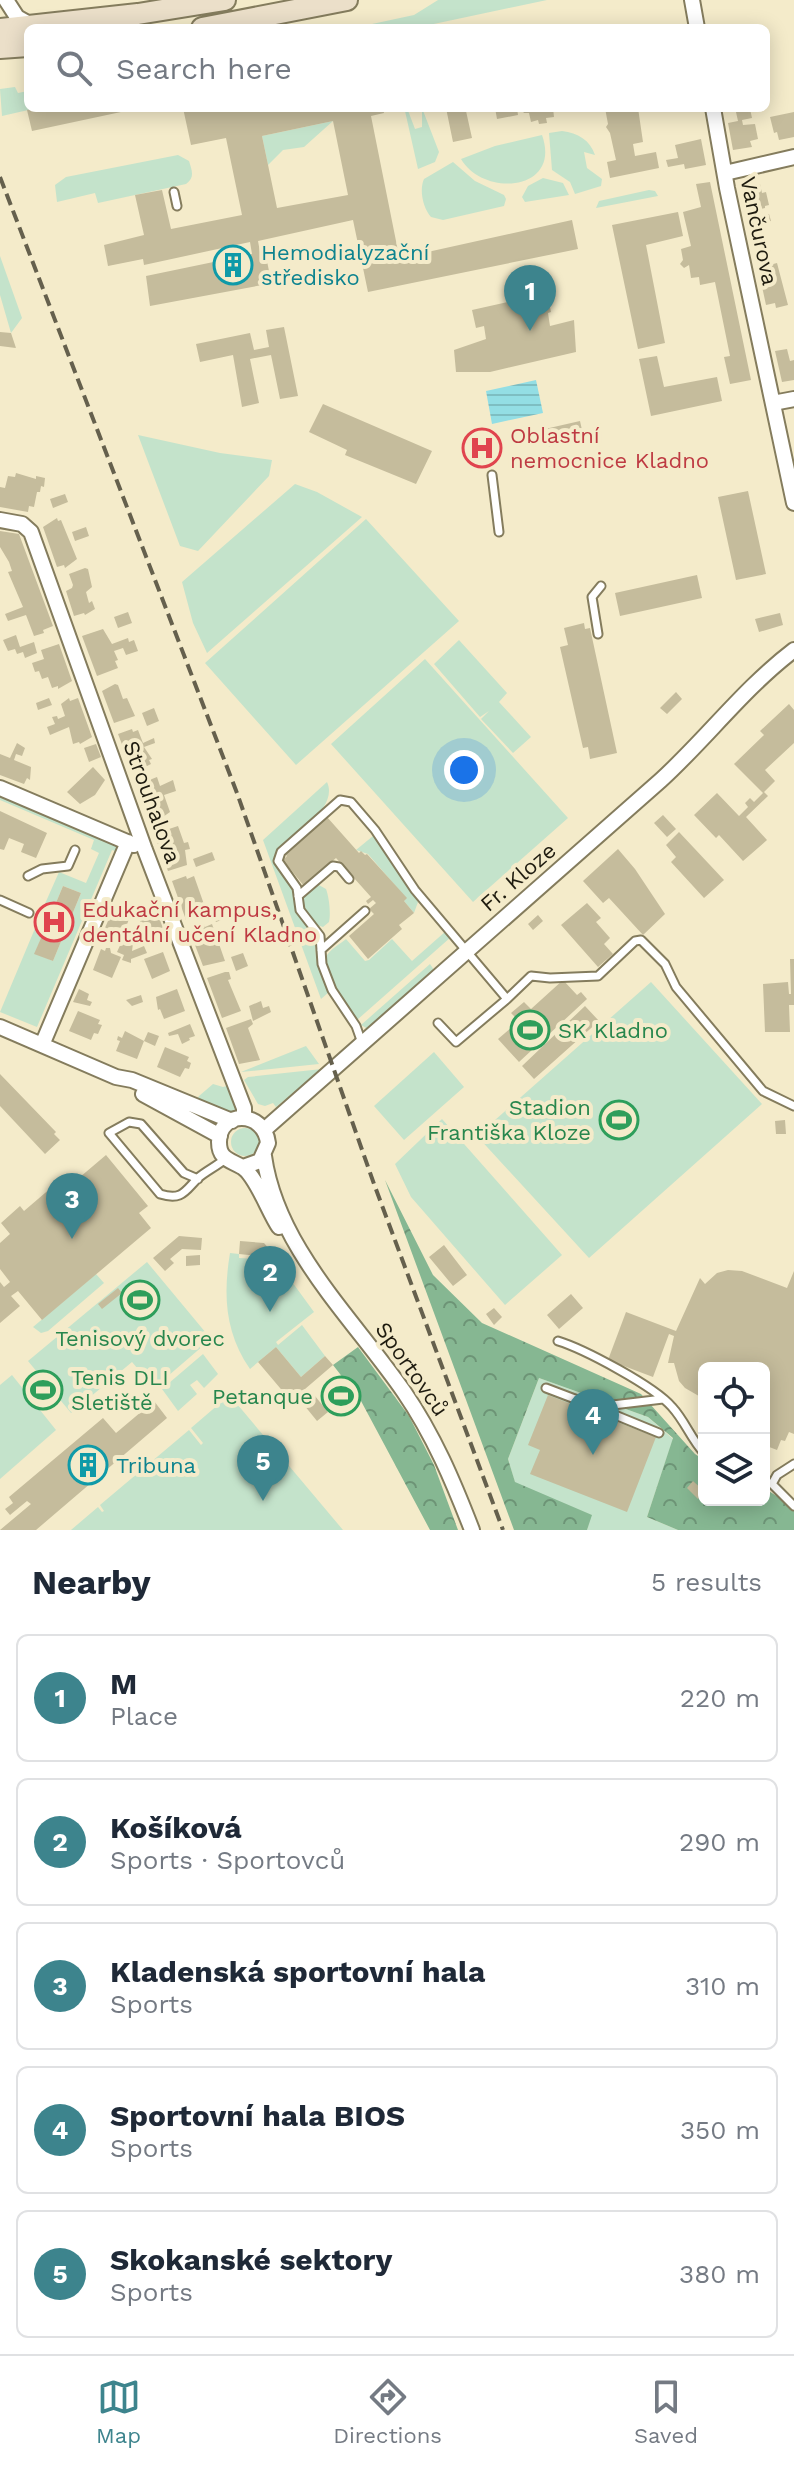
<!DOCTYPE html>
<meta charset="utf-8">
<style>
:root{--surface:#fff;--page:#f6f6f7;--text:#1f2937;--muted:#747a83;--line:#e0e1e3;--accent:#3d848d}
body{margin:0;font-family:"Work Sans",sans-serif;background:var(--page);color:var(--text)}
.controls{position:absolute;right:24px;bottom:24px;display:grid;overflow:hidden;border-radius:12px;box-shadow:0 4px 20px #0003}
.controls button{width:72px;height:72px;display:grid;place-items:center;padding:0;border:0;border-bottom:2px solid var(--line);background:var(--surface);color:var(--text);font:40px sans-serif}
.you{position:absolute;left:464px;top:770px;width:28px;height:28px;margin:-20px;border:6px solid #fff;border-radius:50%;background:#1a73e8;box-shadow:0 0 0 12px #1a73e833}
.badge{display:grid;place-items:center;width:52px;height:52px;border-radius:50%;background:var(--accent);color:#fff;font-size:26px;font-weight:700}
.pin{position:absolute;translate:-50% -66px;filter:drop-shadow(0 2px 4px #0008)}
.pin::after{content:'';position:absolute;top:42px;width:28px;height:24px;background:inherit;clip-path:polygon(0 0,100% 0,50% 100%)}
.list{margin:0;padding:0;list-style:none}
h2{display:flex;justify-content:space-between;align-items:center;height:104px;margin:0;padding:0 32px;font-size:34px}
h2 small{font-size:26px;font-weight:400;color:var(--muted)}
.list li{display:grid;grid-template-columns:52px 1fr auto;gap:24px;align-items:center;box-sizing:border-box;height:128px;margin:0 16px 16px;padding:0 16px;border:2px solid var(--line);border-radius:12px}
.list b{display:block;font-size:30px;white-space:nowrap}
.list p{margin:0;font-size:26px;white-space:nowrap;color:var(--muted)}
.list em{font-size:26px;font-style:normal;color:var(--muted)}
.icon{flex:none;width:44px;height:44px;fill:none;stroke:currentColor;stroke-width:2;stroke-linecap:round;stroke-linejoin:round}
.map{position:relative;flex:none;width:794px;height:1530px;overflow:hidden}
.search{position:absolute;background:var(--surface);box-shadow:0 4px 20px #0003;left:24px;right:24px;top:24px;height:88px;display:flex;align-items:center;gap:20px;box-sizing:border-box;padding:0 28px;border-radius:12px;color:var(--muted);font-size:30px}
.sheet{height:824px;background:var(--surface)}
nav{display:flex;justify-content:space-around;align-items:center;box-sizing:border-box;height:112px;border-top:2px solid var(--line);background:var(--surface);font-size:22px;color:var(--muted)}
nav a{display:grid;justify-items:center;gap:4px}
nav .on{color:var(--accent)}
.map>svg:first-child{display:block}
.grass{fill:#c4e3cb}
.forest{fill:url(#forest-crowns)}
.water{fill:url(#water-rules)}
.building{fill:#c5bc9c;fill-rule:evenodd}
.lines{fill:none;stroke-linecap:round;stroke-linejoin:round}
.lane-casing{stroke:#847c5d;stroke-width:11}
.street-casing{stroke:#847c5d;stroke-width:18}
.secondary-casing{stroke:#847c5d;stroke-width:24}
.lane{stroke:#fff;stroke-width:7}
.street{stroke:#fff;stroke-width:14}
.secondary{stroke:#ebdfc9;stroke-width:20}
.rail{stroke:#65604d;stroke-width:4;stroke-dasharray:12 6;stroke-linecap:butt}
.labels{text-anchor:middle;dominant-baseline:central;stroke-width:8;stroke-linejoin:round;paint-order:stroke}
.street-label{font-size:22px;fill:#1e1b0f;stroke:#f4ebca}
.culture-label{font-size:22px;fill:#0d838f;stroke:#f4ebca;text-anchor:start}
.health-label{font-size:22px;fill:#be3a42;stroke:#f4ebca;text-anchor:start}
.leisure-label{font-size:22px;fill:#27864d;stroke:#f4ebca;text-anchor:start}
</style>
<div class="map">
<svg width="794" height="1530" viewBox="0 0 794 1530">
<defs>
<pattern id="forest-crowns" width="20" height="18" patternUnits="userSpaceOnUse" patternTransform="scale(2)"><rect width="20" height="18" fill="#86b792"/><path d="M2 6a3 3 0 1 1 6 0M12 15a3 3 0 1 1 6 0" fill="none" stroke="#6d9476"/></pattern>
<pattern id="water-rules" width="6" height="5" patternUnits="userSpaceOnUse" patternTransform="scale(2)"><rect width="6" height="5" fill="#93dee4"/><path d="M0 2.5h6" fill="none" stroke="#7ebec2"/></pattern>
</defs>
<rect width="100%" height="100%" fill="#f4ebca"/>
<!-- grass -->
<path class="grass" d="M438,0H547L415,28H373L372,24L414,15Z
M15,87L18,93L28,91V108H37L2,116L0,89Z
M407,108L415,129L422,127V108L439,152L435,162L418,169L405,111Z
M333,121L304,147L283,150L268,165L262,136Z
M562,131C578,133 590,140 595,155L584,152L587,168L602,179L601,186L575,194L570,182L552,170L549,133Z
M542,135C562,191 484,198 461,159L495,146Z
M178,155L189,161C192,171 195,177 186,184L98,203L95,193L57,202L55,185L66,177Z
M453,162L475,181L504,195L506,199L504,206L443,220L431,217C423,208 419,190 424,179Z
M543,178L563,183L569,195L525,202L522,197L528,186Z
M649,190L655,191L658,196L596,208L599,201Z
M0,256L22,318L11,333L0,295Z
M138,435L220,453L272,460L269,476L198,551L180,546Z
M295,484L317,492L362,517L207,653L193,623L182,582Z
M366,519L459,621L296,765L205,663Z
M459,640L507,693L499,702L531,737L513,753L481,719L489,711L480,717L434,664Z
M425,659L568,818L473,902L331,744Z
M327,782C339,808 294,835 276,851L274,857L295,892L299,915L315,934L316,959L329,992L321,999L263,840Z
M0,794L119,847V852L112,850L37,1027L0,1012L36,926L45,929L35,953L53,961L81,893L63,886L53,910L44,906L59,872L86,883L99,853L91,849L94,840L0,800Z
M373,836L418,902L414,913L404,901L406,898L368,854L356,850Z
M317,884L326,889C329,897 331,913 329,922L323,927L317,925L300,904L301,899Z
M446,931L451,937L357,1020C350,1010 320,970 326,957C329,950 340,944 346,939L365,961L369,960L392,939L412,961Z
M430,964L434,970L368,1029L361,1025Z
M651,982L762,1104L589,1258L477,1136Z
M306,1046L319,1064L241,1072Z
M434,1052L464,1087L404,1140L374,1106Z
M322,1069L276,1107L273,1103L265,1106L258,1104L244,1080L248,1077Z
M213,1084L223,1087L230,1085L238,1109L232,1114L196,1102L199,1096Z
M442,1119L562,1255L505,1305L411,1197L395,1164Z
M231 1142a14 14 0 1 1 28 0a14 14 0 1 1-28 0Z
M230,1253L239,1254V1258L256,1259L262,1266L288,1268L287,1275L314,1312L276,1342L278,1345L302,1325L325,1356L301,1377L276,1347L250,1369C225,1333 223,1295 230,1253Z
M147,1262L211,1339L154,1388L132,1362L71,1413L28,1361Z
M96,1274L104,1283L48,1331L41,1333L33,1327Z
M203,1354L218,1374L204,1388L197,1380L190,1385L197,1394L178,1411L162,1389Z
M12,1375L56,1430L0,1479V1385Z
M339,1375L361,1401L343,1416L322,1390Z
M539,1378L648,1417L673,1439L647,1517L678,1530H587L591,1515L515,1483L508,1459Z
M232,1398L343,1530H71L98,1507L102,1512L104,1511L100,1505L189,1430L201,1445L203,1443L191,1428L219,1404Z"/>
<!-- forest -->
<path class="forest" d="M385,1180L433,1275L482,1323L641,1394L695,1454L704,1460V1500H764V1488L794,1507V1530H678L647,1517L673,1438L648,1417L539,1378L508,1459L515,1482L592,1515L587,1530H514Z
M358,1347L409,1416L434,1465L458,1530H430L361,1401L333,1365Z"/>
<!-- water -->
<path class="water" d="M536,380L543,413L492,424L486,391Z"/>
<!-- building -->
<path class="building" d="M37,108H135V109L32,131L27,110Z
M183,108H383L384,113L371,116L399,256L405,257L572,220L578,249L368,292L353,220L258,241L260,252L265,251L271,281L262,283V285L150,306L146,276L252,254L250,242L144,265L143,259L108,266L104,245L144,235L135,195L162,190L171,229L242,215L226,138L191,145ZM333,121L348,195L277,208L262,136Z
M446,108H475L466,111L472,138L453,142Z
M495,108H517L518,115L497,119Z
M520,108H553L554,117L546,118L547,123L539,124L538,120L531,122L529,113H524Z
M605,108H638L643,142L633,144L635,156L656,152L659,168L610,178L607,162L616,160L610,133L606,127L608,124Z
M750,109L752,118L742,120L743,125L755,124L758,139L750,141L752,147L733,150L728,123L738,121L736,112Z
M794,112V137L779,140L777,132L774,133L770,117Z
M701,139L706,165L685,169L684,164L668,167L666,160L678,158L675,145Z
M710,182L751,380L730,384L724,357L730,356L715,282L700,285L699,277L691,278L689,265L684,268L680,264L683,260L681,249L691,246L683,212L701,207L696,184Z
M760,184L762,193L766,192L769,205L765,206V208L751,211V208L746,209L742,189Z
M678,212L683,236L646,245L665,343L638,349L612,225Z
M769,214L771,221L758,224L756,216Z
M777,263L788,305L776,308L775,303L766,305L758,268Z
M547,293L551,312L548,313L550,326L574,320L576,352L490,372H456L454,350L486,339L484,326L476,328L472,310Z
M284,327L298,396L280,399L271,355L250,359L259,403L242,407L233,355L200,362L196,344L250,333L254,350L269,347L266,330Z
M0,332L11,333L16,348L0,346Z
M787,349L790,361L794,360V380L782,382L775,351Z
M657,356L664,387L717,377L722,401L651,416L639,359Z
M323,404L432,451L416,484L345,455L347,450L309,432Z
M580,421L584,439L549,447L545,429Z
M16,473L36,479V476L45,478L44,487L41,486L40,492H37L34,507L29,506L28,512L0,507V487L5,488L8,476L15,477Z
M748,491L766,574L736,580L718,497Z
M65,494L68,502L53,508L50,499Z
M57,518L58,521L61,520L77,559L65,568L64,565L57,567L43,527Z
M86,527L89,536L75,541L72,532Z
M0,531L19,534L53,626L43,630L44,633L34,636L26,615L8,621L5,614L23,607L8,572L12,571L9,562L0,547Z
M85,568L88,569L92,587L86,592L89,603L92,601L95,609L85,615L84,613L74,616L66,591L72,588L73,585L69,574Z
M697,575L702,598L620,616L615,593Z
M128,612L132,623L118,628L114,617Z
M780,613L783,625L759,632L755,619Z
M584,623L585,629L590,628L617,753L590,759L588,747L583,748L560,647L568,645L564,628Z
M103,629L112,644L128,638L129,642L134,640L138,651L126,655L123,648L114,651L118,660L115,661L118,668L97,676L82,636Z
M16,635L20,647L34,642L37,653L25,658L23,652L17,654L15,649L8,651L3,640Z
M59,644L72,681L58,689V686L52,688L48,677L42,679L39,671L35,672L32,663L44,659L41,650Z
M115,684L118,685L123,699L127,698L135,716L114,723L102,691Z
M676,692L682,699L667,714L660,708Z
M49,698L52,705L38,710L36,703Z
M69,698L70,701L78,698L92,737L80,744L79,742L73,744L69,727L50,735L47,727L55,724L52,717L57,716L58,719L65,716L61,704Z
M789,704L794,710V743L765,770L775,781L764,792L768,796L746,817L767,840L743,861L719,835L716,838L694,815L717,793L739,816L748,807L745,803L750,798L754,802L763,793L734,764L764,735L760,731Z
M154,708L159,721L147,726L142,713Z
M132,729L133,732L138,730L143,743L154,738L155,743L144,747L152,759L149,760L151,764L133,773L118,734Z
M17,743L25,748L22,756L16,754L14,760L31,767L30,780L27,778L24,784L0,775V754L10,758Z
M96,744L101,757L89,762L84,748Z
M93,767L105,780L95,795L80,804L67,792Z
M157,777L160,786L173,780L176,791L164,795L170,812L160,819L159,816L149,820L137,785Z
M0,811L47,833L36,858L21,852L24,844L9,838L4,850L0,849Z
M663,815L676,829L667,837L654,823Z
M327,817L359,853L361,851L365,855L367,854L407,898L404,901L414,913L399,925L402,929L368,959L349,936L374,914L369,909L376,903L373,900L368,904L366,901L371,897L336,858L304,886L283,860L287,856L285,854Z
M178,826L184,843L188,842L190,849L185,850L187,865L168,871L154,834Z
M679,832L724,880L704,898L671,862L676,857L666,845Z
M618,849L635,869L665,914L643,935L609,898L603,903L583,881Z
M212,852L215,860L196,867L193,859Z
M186,876L187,879L194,876L206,910L186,920L172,881Z
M63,886L81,893L53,961L34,954L45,929L36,926L44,906L53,910Z
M587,903L601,918L596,922L610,938L604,944L613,954L598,967L561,925Z
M223,905L227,918L216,922L210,909Z
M112,912L129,919L122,938L104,930Z
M157,912L164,931L145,937L139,918Z
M538,915L543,921L533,930L528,924Z
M204,924L205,927L212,924L225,961L203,966L190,932Z
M123,939L133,943L132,951L144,946L147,953L131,959V963L122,960L124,955L117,952Z
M106,948H110L111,953L121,957L112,978L93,970L101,949L105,951Z
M163,952L170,971L152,979L144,959Z
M243,953L248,966L236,971L231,957Z
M790,959H794V1005H789L790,1032H765L763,984L788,982L789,994H791Z
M225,972H229L231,979L228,980L241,1011L222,1018L207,978Z
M563,980L577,995L581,992L587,999L519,1062L498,1039L519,1021L511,1013L524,1002L531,1009Z
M79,989L89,994L87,1000L92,1002L90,1006L73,1002Z
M177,989L185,1011L164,1019L160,1009L158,1010L156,997Z
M141,995L143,1002L132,1006L126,1000Z
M261,1001L263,1008L269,1006L271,1012L253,1021L249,1006Z
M585,1006L599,1021L534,1079L522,1066Z
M78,1011L100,1020L98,1024L102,1025L98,1034L94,1033L91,1040L69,1031Z
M251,1019L253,1024L248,1028L260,1060L239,1064L226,1028Z
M190,1024L195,1036L189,1038L190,1040L182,1044L178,1034L169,1036L168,1033Z
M125,1031L144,1041L148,1032L159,1036L155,1046L144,1041L137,1059L116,1051L120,1041L117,1040L118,1036L122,1038Z
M165,1047L189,1057L187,1061L191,1063L189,1069L185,1068L180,1077L157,1067Z
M0,1074L56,1132L54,1134L60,1140L45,1154L0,1106Z
M785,1120L786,1134H776L775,1121Z
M106,1155L148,1206L139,1213L151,1228L42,1320L18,1291L11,1296L20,1306L0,1323V1282L4,1287L10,1282L0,1269V1243L10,1234L1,1223L20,1206L24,1211L66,1175L73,1183Z
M179,1236L202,1238L201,1250L182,1249L170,1259L174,1263L165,1271L153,1258Z
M240,1241L264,1243L270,1250L286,1252L293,1261L288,1264L263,1262L258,1256L239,1254Z
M444,1245L467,1275L453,1286L429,1257Z
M200,1255V1265L186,1266V1256Z
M728,1270L742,1271L787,1288L794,1271V1434L789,1432L785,1441L781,1440L777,1450L764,1445V1368H704V1399L685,1388L679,1381L674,1363H668L674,1336L669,1334L653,1377L608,1360L626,1312L676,1331L700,1278L705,1284L717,1273Z
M118,1288L122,1293L102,1309L98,1304Z
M571,1294L583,1308L559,1329L547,1315Z
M494,1308L502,1317L494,1325L486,1314Z
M276,1347L301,1377L325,1356L333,1365L291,1401L258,1362Z
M548,1395L656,1437L627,1512L530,1474L540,1450L528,1445Z
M315,1396L328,1412L317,1421L304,1405Z
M154,1401L167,1418L36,1530H0L31,1504L27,1501L10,1515L5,1509L13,1503L9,1497L103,1418L116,1433Z
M693,1481L704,1491L698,1499L687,1488Z"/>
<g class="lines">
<!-- lane casing -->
<g class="lane-casing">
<path id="lane" d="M174,192L177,206
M492,475L499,532
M598,634L592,597L601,586
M28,876L42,869L68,866L75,850
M298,896L333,866L339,867L349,879
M0,900L29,913
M321,950L365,911
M507,999L531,976L550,978L598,976L635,941L641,940L665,964L676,987L763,1091L794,1106
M362,1043L356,1026L332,990L322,964L320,936L300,910L297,888L278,861L281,852L340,800L351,802L375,830L415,890L507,999L456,1042L438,1023
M198,1179L184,1173L141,1124L129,1122L109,1133L160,1194C182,1201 185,1191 198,1178C206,1171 217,1166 225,1159
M558,1341C584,1349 654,1386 672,1407C685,1421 691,1439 704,1453
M546,1388L596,1407L663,1399
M598,1408L659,1433
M764,1481L772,1484L794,1506
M772,1484L777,1475L794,1464"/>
</g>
<!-- street casing -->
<g class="street-casing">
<path id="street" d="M6,0L17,17L33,26
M692,0L697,28
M713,108L727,188L794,503
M725,173L794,157
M773,403L794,399
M0,520L22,524L31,532L145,850L244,1108V1118
M0,788L134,845
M0,1027L116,1077L132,1080L232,1121
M42,1045L128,842
M143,1094L220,1136
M264,1130L661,780C707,738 744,688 794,650
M264,1156C277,1248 353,1318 404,1392C434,1436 453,1481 472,1530
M243,1167L260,1161L268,1143C264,1110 219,1110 219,1142C219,1160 231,1160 242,1167C256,1175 269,1213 279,1227"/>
</g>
<!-- secondary casing -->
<g class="secondary-casing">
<path id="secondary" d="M202,28L347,0
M0,29L138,14L225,0
M0,48L28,46"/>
</g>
<!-- lane -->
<use href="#lane" class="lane"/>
<!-- street -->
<use href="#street" class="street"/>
<!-- secondary -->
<use href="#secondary" class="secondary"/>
<!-- rail -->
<path class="rail" d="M0,177L237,793L374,1184L503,1530"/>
</g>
<!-- icons -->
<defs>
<g id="building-ring" transform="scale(2)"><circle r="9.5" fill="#f4ebca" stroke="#0f9aa8" stroke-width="1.5"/><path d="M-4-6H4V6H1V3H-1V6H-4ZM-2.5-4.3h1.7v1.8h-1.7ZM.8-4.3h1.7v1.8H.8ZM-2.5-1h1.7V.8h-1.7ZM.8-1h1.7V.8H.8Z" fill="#0f9aa8"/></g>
<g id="hospital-ring" transform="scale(2)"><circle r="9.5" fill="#f4ebca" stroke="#e0444e" stroke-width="1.5"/><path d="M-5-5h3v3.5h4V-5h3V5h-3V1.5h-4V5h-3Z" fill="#e0444e"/></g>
<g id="stadium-ring" transform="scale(2)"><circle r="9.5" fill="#f4ebca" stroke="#2e9e5b" stroke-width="1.5"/><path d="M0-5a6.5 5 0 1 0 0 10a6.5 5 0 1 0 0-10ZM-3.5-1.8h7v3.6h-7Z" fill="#2e9e5b"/></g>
</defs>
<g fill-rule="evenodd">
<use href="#building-ring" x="233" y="265"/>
<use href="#hospital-ring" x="482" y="448"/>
<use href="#hospital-ring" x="54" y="922"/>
<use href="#stadium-ring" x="530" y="1030"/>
<use href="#stadium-ring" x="619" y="1120"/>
<use href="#stadium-ring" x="140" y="1300"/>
<use href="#stadium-ring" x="43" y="1390"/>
<use href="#stadium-ring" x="341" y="1396"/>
<use href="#building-ring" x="88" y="1465"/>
</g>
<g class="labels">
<!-- street labels -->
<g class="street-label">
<text transform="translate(759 231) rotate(78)">Vančurova</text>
<text transform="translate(152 802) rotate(70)">Strouhalova</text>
<text transform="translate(518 877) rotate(-41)">Fr. Kloze</text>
<text transform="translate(412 1369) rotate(55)">Sportovců</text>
</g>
<!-- culture labels -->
<g class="culture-label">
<text x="261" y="252">Hemodialyzační<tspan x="261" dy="25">středisko</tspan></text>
<text x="116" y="1465">Tribuna</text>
</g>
<!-- health labels -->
<g class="health-label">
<text x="510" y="435">Oblastní<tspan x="510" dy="25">nemocnice Kladno</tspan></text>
<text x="82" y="909">Edukační kampus,<tspan x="82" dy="25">dentální učení Kladno</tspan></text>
</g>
<!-- leisure labels -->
<g class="leisure-label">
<text x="558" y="1030">SK Kladno</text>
<text x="591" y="1107" text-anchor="end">Stadion<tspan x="591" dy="25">Františka Kloze</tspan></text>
<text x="140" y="1338" text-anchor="middle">Tenisový dvorec</text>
<text x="71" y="1377">Tenis DLI<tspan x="71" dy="25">Sletiště</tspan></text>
<text x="313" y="1396" text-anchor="end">Petanque</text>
</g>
</g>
</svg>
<div class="controls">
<button><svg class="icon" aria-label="locate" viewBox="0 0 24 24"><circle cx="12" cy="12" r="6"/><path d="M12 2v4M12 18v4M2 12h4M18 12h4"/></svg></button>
<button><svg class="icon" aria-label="layers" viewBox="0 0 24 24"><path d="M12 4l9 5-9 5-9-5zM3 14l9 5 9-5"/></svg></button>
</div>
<div class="you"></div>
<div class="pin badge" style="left:530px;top:331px">1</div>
<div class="pin badge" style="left:270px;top:1312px">2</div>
<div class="pin badge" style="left:72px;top:1239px">3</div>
<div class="pin badge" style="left:593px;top:1455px">4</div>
<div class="pin badge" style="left:263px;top:1501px">5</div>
<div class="search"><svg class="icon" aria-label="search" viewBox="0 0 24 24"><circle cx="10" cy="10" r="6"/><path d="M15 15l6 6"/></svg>Search here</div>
</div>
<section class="sheet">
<h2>Nearby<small>5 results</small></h2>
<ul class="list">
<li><span class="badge">1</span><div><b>M</b><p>Place</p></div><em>220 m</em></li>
<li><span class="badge">2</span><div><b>Košíková</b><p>Sports · Sportovců</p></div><em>290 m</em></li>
<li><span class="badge">3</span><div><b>Kladenská sportovní hala</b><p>Sports</p></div><em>310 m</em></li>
<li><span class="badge">4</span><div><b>Sportovní hala BIOS</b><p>Sports</p></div><em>350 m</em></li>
<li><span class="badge">5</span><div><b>Skokanské sektory</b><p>Sports</p></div><em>380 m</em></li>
</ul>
</section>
<nav>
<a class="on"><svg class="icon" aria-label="map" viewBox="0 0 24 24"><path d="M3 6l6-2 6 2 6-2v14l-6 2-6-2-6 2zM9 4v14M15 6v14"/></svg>Map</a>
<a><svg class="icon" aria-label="directions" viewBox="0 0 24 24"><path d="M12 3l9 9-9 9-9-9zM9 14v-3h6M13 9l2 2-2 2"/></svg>Directions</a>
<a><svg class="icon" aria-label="saved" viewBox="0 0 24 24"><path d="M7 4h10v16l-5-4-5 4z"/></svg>Saved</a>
</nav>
